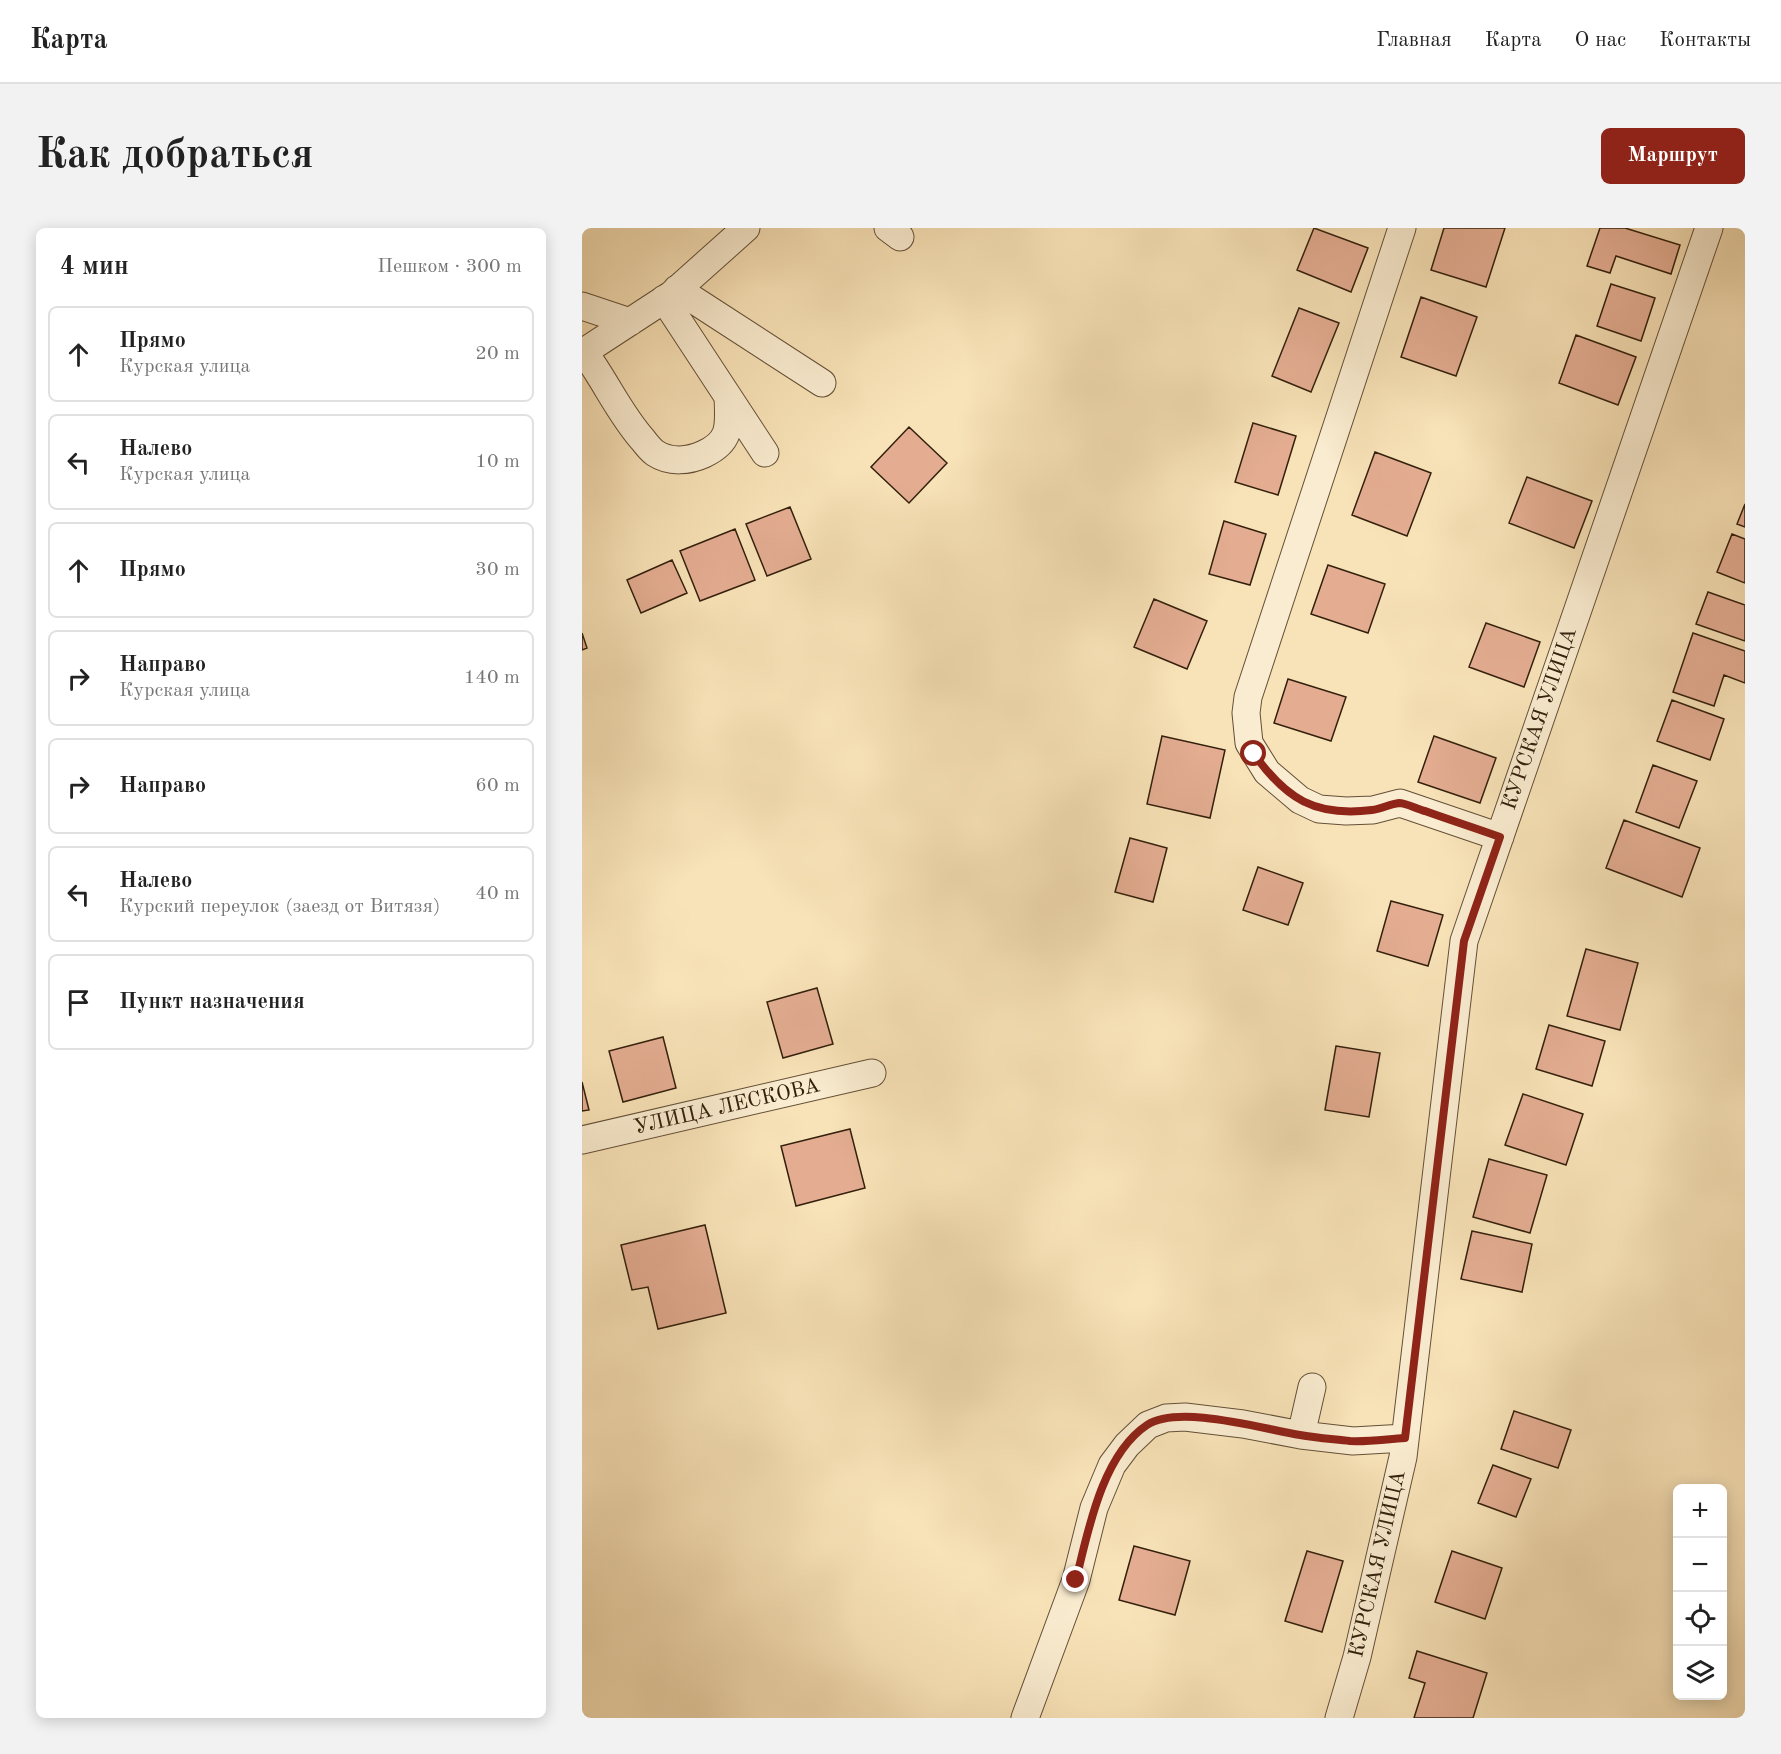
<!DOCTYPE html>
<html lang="ru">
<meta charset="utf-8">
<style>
:root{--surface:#fff;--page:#f2f2f2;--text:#222;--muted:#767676;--line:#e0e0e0;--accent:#8f2418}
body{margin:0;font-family:"Old Standard TT",serif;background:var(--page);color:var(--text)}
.controls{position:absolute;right:18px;bottom:18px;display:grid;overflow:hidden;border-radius:9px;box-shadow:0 3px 15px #0003}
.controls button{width:54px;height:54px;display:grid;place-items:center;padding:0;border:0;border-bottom:2px solid var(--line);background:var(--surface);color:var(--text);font:30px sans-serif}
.stop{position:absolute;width:18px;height:18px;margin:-14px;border:4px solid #8f2418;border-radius:50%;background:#fff}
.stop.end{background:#8f2418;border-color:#fff;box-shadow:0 2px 6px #0008}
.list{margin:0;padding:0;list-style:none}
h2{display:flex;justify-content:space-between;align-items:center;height:78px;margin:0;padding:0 24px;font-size:26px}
h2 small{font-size:20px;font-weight:400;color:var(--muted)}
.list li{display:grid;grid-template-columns:39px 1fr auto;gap:18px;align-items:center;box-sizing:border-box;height:96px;margin:0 12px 12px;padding:0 12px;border:2px solid var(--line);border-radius:9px}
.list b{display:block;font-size:22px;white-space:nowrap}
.list p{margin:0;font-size:20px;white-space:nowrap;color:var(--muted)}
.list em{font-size:20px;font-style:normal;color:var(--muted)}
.icon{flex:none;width:33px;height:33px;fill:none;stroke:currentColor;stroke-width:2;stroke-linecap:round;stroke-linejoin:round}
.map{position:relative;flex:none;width:1163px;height:1490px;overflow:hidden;border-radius:9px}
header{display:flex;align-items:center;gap:36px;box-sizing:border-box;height:84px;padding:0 30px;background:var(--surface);border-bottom:2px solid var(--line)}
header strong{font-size:28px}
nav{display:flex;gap:33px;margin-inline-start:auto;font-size:21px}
.intro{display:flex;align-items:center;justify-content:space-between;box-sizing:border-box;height:144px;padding:0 36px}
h1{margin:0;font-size:42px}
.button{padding:15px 27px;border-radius:9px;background:var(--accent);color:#fff;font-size:21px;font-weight:700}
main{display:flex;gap:36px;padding:0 36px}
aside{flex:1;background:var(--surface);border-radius:9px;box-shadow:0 3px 15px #0003}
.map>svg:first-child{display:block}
.building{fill:#e4ad92;stroke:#33200c;stroke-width:1.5}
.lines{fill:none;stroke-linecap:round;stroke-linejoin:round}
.minor-casing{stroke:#645037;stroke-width:29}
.minor{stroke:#faecd0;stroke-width:27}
.route{stroke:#8f2418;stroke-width:8}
.labels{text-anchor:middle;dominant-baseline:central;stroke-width:4.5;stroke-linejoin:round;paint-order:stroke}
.street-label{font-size:21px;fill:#33200c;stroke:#faecd0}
</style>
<header>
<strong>Карта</strong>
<nav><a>Главная</a><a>Карта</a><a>О нас</a><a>Контакты</a></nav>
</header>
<div class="intro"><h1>Как добраться</h1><a class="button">Маршрут</a></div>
<main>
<aside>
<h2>4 мин<small>Пешком · 300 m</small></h2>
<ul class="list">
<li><svg class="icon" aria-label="ahead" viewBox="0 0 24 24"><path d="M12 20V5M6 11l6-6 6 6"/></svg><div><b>Прямо</b><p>Курская улица</p></div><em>20 m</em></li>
<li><svg class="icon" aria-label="left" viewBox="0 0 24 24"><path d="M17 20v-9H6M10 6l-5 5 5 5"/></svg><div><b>Налево</b><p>Курская улица</p></div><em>10 m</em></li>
<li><svg class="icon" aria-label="ahead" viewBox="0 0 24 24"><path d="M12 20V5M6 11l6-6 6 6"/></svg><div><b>Прямо</b></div><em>30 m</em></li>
<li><svg class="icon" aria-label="right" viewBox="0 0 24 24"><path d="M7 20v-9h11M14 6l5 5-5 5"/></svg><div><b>Направо</b><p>Курская улица</p></div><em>140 m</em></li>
<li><svg class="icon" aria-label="right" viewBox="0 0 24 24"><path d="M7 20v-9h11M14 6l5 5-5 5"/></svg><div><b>Направо</b></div><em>60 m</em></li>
<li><svg class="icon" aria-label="left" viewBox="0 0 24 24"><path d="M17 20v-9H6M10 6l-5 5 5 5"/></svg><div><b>Налево</b><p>Курский переулок (заезд от Витязя)</p></div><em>40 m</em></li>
<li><svg class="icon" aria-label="arrive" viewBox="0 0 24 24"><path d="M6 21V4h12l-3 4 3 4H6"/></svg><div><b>Пункт назначения</b></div></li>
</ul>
</aside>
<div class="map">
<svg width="1163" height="1490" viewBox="0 0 1163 1490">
<rect width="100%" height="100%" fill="#f8e2b7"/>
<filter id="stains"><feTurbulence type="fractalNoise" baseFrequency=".00333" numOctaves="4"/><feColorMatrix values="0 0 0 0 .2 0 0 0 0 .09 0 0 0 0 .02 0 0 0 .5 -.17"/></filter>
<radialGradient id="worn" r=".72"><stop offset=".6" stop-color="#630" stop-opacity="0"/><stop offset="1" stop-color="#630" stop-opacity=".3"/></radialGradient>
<!-- building -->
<path class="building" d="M732,0L786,20L769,64L715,42Z
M862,0H923L904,59L849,42Z
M1018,0H1043L1098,17L1089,46L1034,28L1028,45L1005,38Z
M1029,56L1073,70L1059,113L1015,98Z
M839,69L895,89L874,148L819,129Z
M717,80L757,95L729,164L690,148Z
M994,107L1054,129L1036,177L977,155Z
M671,195L714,208L696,267L653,254Z
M327,199L365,235L327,275L289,239Z
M793,224L849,245L825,308L770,287Z
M945,249L1010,273L992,320L927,295Z
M1163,276V299L1155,296Z
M208,279L229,331L185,348L164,296Z
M642,293L684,306L668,357L627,346Z
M153,301L173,352L118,373L98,323Z
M1150,306L1163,311V355L1135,344Z
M90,332L105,365L59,385L45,352Z
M746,337L803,356L786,405L729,386Z
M1126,364L1163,377V413L1114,396Z
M572,371L625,393L605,441L552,419Z
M904,395L958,414L942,459L887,439Z
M0,405L5,420L0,422Z
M1111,405L1163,423V455L1142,447L1132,478L1091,464Z
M706,451L764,469L749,513L692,495Z
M1090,472L1142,491L1128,532L1075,513Z
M580,508L643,522L628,590L565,576Z
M852,508L914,530L898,575L836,554Z
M1071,537L1115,553L1097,600L1054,584Z
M1042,592L1118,620L1100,669L1024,640Z
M548,610L585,620L571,674L533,664Z
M676,639L721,655L706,697L661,682Z
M809,673L861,687L846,738L795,723Z
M1004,721L1056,735L1038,802L985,788Z
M235,760L251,816L201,830L185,774Z
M967,797L1023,813L1010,858L954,841Z
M81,809L94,860L41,874L27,823Z
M754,818L798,825L787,889L743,882Z
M0,854L7,882L0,883Z
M941,866L1001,886L984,937L923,917Z
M268,901L283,960L214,978L199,918Z
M907,931L965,947L948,1005L891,989Z
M123,997L144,1085L76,1101L66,1059L50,1062L39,1017Z
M890,1003L950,1016L940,1064L879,1051Z
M932,1183L989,1202L976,1240L919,1221Z
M911,1237L949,1251L934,1289L896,1275Z
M552,1318L608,1333L593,1387L537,1372Z
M725,1323L761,1333L740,1404L703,1393Z
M870,1323L920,1340L903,1391L853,1374Z
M835,1423L905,1445L891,1490H832L843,1455L827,1450Z"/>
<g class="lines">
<!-- minor casing -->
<g class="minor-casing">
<path id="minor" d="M306,0L318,9
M820,0L666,469L664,485L667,515L685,544L718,572L737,581L764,583L791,582L818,575L918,609
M95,61L240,155
M82,71L183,225
M0,78L48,94
M2,124C23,152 37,185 61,212C64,216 69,222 73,225C88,235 107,233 122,226C150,213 147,197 146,169
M0,125L89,67L164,0
M0,912L290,845
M719,1207L730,1159
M443,1490L494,1352L512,1280L530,1237L545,1217L566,1197L584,1190L603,1189L661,1196L719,1207L771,1213L823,1210
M757,1490L775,1429L821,1229L882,713L1127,0"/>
</g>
<!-- minor -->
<use href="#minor" class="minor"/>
</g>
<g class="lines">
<!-- route -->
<path class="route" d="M494,1352C506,1303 520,1227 565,1197C597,1176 681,1201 718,1207C734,1210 751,1211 768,1213C786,1214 805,1211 823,1210L882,713L918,609C893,600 868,592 843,583C835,581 824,575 817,575C808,576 799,581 790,582C733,589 704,571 672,526"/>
</g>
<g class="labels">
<!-- street labels -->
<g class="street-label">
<text transform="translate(958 491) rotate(-71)">КУРСКАЯ УЛИЦА</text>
<text transform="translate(145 879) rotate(-13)">УЛИЦА ЛЕСКОВА</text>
<text transform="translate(796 1336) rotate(-77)">КУРСКАЯ УЛИЦА</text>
</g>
</g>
<rect width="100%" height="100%" filter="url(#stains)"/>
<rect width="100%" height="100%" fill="url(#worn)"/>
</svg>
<div class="controls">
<button>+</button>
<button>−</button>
<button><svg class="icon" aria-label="locate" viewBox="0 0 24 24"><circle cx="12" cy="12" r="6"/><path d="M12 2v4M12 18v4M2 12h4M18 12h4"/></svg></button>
<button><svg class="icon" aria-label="layers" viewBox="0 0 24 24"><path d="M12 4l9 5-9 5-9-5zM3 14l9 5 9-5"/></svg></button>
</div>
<div class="stop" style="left:672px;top:526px"></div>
<div class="stop end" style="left:494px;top:1352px"></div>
</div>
</main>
